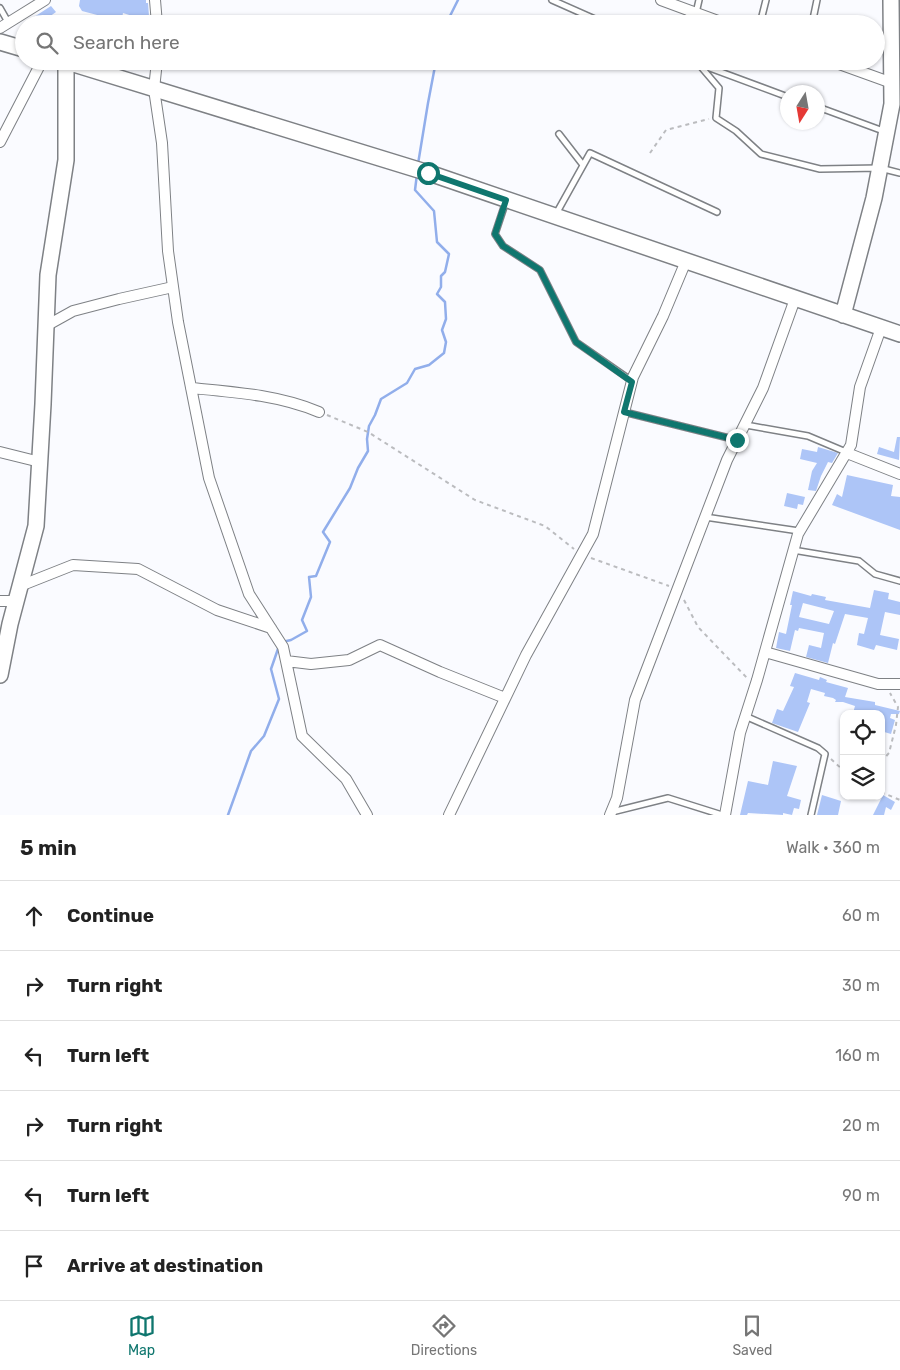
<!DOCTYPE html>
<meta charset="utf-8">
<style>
:root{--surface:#fff;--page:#f6f6f6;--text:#222;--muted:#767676;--line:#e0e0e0;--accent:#0f766e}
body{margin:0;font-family:Rubik,sans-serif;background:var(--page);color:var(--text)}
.controls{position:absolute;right:15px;bottom:15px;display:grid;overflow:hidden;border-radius:10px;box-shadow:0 1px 4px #0004}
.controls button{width:45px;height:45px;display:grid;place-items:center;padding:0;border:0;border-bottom:1px solid var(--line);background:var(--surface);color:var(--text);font:25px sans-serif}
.compass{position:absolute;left:780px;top:85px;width:45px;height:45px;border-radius:50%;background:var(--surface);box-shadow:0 1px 4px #0004;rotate:191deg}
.stop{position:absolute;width:15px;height:15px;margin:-11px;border:4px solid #0f766e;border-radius:50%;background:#fff}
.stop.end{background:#0f766e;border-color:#fff;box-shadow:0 1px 5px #0008}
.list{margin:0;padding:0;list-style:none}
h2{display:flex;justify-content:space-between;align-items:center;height:65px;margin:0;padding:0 20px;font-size:21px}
h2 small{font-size:16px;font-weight:400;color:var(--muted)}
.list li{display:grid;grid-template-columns:32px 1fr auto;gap:15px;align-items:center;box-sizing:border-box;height:70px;padding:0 20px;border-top:1px solid var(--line)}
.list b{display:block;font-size:19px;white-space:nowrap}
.list em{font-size:16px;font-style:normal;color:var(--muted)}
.icon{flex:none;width:28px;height:28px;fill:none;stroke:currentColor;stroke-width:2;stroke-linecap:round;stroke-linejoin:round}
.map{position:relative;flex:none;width:900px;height:815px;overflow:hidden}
.search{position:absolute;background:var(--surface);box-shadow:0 1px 4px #0004;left:15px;right:15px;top:15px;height:55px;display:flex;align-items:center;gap:12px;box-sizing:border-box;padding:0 18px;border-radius:28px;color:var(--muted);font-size:19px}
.sheet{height:485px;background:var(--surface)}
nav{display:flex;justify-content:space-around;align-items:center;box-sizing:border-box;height:70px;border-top:1px solid var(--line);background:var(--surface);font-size:14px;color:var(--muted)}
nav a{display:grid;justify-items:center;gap:2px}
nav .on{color:var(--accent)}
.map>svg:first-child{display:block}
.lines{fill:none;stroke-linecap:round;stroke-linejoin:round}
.stream{stroke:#91aeeb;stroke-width:2.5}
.building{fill:#adc5f7;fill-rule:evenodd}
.lane-casing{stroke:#7e8185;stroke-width:8}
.street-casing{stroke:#7e8185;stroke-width:12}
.secondary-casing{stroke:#7e8185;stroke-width:18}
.path{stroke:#bbbcbf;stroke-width:2;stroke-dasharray:4 4;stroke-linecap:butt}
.lane{stroke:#fff;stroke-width:5}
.street{stroke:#fff;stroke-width:10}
.secondary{stroke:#fff;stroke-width:15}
.route{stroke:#0f766e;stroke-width:6}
</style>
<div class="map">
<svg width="900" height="815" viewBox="0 0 900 815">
<rect width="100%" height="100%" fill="#fafbff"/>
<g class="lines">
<!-- stream -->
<path class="stream" d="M446,24L458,0
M418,164L428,103L436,61
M282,642L291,640L307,631L302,620L311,597L309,577L316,576L330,542L323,532L350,488L358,468L368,451L367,439L369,426L375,415L381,399L407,383L415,369L429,365L444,353L446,342L442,330L446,319L445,302L437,294L441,287V276L445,272L449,254L437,242L434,211L415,190L417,174
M228,815L251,751L264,736L279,699L271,669L279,646"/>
</g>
<!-- building -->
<path class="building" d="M80,0H146V3H148L149,16H143L142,19L123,13L121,24H99L101,16L82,11L79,6Z
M51,6L56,12L39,24L34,17Z
M897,437H900L899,460L877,454L879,447L894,452Z
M818,447L838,453L832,463L828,462L821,476L816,491L808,490L812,471L817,463L800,459L802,449L817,452Z
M847,475L893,485L891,496L900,497V530L832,505L837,494L842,497Z
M787,493L805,497L803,505L798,504L797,509L784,506Z
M874,590L889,593L888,599L900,602V615L885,612L880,635L899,639L897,650L876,645L874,650L857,645L859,633L864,634L868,618L845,614L835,644L833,643L828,663L806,657L809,645L821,648L824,633L799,628L798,631L795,630L790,651L776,648L779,632L786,634L792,605H790L793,591L811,596L812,594L826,597L825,600L870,608ZM803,603L834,611L829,624L799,617Z
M795,673L819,680L820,677L827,680L826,682L848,688L845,697L875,702V705L900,711L899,714H891L890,718L895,720L891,734L881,731V714L853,713L855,706L843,702H835L836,700L833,698L824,696L825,693L811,689L807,702L810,703L798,732L772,723L777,709L783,711L794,687L790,686Z
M773,761L797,766L787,796L801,800L799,809L794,808L792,815L783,813V815L748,813L747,815H740L748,781L768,785Z
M822,795L841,801L838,815H817Z
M883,795L895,802L891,810L886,807L884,815H873Z"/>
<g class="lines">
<!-- lane casing -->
<g class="lane-casing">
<path id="lane" d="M552,0L606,24
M0,8L8,22
M696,13L699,0
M686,24L690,11
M760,24L766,0
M812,24L817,0
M691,61L788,97
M696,61L719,88L716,118L736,131L761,154L820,169L880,168L900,173
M818,107L886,132
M559,134L583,165
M506,201L495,234L503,246L540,270L576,342L632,381
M556,214L590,153L717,212
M624,412L737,440
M746,425L808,436L846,452
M705,517L799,531
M793,550L859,561L875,574L900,581
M745,716L818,748L825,754L811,815
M612,812L668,798L722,815"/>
</g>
<!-- street casing -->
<g class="street-casing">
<path id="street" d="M155,0L157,24
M661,0L726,24
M0,28L45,0
M157,61L154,89L162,143L168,251L178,322L209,478L249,594L283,647L302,736L346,779L367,815
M831,61L892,83
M0,142L42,61
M46,326L73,311L119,299L173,287
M191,388C234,392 279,395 319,412
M0,452L40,462
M847,453L900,474
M20,586L73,565L138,569L217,610L271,628
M0,601H16
M765,652L878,684H900
M286,661L311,664L349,660L380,645L440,672L505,698
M449,815L526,655L593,534L633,377L663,316L686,261
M610,815L617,798L635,700L727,460L763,388L795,299
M725,815L740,733L757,680L798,534L851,445L860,387L881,328"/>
</g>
<!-- secondary casing -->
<g class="secondary-casing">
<path id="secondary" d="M0,42L24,49
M64,61L435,175L900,334
M843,315L874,198L892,104L891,0
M0,675L10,624L36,526L43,404L48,275L66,160V62"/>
</g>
<!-- path -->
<path class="path" d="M650,153L666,130L709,119
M327,415L368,432L475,500L545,526L574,549
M591,558L669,586
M684,600L698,627L748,679
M831,759L844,771
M881,762L889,753L896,725L898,707L890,693
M881,792L900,800"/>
<!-- lane -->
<use href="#lane" class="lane"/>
<!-- street -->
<use href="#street" class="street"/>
<!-- secondary -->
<use href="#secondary" class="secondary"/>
</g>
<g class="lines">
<!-- route -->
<path class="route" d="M428,173L506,200L495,234L503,246L540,270L576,342L632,382L624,412L737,440"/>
</g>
</svg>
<div class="controls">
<button><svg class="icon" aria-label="locate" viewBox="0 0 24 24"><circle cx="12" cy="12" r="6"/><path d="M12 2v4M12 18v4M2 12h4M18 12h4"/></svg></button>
<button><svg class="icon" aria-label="layers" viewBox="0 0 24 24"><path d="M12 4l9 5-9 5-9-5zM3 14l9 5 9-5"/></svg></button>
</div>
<svg class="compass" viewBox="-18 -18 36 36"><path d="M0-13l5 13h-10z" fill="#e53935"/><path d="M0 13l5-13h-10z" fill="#767676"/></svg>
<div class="stop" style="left:428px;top:173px"></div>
<div class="stop end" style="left:737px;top:440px"></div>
<div class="search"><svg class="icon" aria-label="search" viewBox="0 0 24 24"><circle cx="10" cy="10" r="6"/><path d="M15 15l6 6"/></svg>Search here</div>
</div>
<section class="sheet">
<h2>5 min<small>Walk · 360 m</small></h2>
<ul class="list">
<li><svg class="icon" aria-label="ahead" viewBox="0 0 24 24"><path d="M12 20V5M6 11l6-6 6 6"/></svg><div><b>Continue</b></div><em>60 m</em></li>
<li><svg class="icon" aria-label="right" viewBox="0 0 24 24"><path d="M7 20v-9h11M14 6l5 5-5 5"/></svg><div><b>Turn right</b></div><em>30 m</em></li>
<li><svg class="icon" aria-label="left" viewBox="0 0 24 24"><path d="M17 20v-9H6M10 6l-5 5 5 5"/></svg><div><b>Turn left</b></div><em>160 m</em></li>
<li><svg class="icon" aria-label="right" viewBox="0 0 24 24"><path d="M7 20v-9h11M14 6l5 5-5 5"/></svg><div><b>Turn right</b></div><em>20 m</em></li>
<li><svg class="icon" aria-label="left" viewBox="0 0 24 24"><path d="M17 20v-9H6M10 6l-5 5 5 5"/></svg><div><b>Turn left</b></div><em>90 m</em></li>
<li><svg class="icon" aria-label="arrive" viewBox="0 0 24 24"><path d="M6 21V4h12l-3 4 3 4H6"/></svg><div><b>Arrive at destination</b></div></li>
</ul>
</section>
<nav>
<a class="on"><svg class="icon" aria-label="map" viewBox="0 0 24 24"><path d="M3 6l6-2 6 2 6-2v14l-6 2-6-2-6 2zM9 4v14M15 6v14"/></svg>Map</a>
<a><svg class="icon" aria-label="directions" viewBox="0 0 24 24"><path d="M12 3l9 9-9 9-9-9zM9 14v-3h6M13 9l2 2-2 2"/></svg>Directions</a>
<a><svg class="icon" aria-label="saved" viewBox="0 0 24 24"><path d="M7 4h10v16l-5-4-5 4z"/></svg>Saved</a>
</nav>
